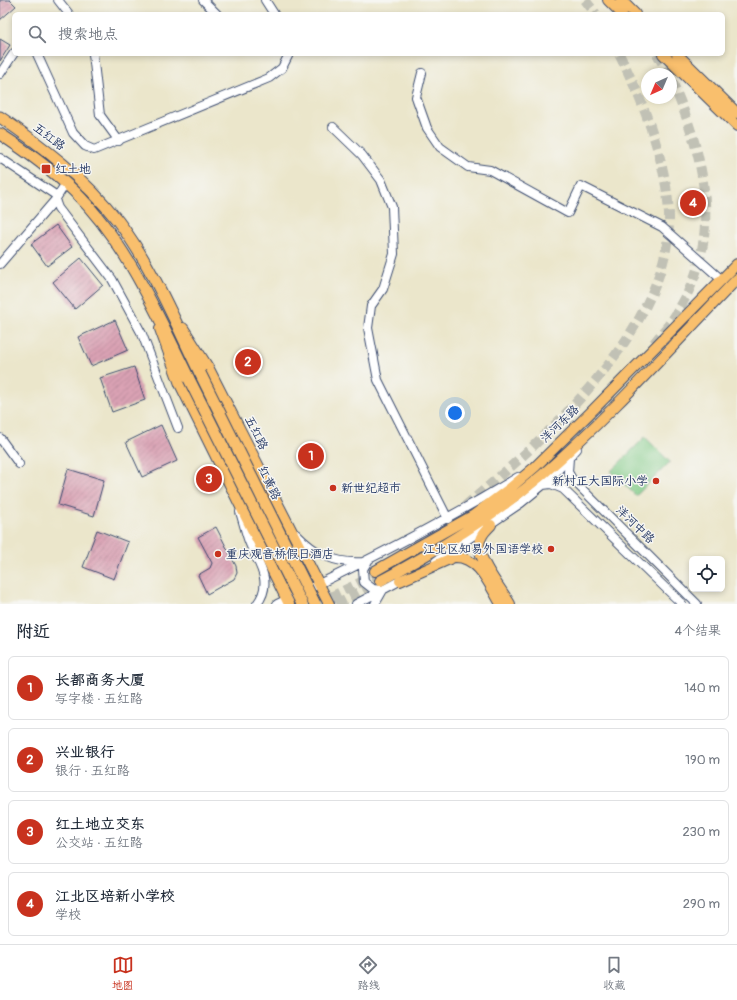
<!DOCTYPE html>
<html lang="zh">
<meta charset="utf-8">
<style>
:root{--surface:#fff;--page:#f2f2f3;--text:#1f2937;--muted:#747a83;--line:#e0e1e3;--accent:#c8321e}
body{margin:0;font-family:Pangolin,"LXGW WenKai TC",sans-serif;background:var(--page);color:var(--text)}
.controls{position:absolute;right:12px;bottom:12px;display:grid;overflow:hidden;border-radius:6px;box-shadow:0 2px 6px #0003}
.controls button{width:36px;height:36px;display:grid;place-items:center;padding:0;border:0;border-bottom:1px solid var(--line);background:var(--surface);color:var(--text);font:20px sans-serif}
.compass{position:absolute;left:641px;top:68px;width:36px;height:36px;border-radius:50%;background:var(--surface);box-shadow:0 2px 6px #0003;rotate:224deg}
.you{position:absolute;left:455px;top:413px;width:14px;height:14px;margin:-10px;border:3px solid #fff;border-radius:50%;background:#1a73e8;box-shadow:0 0 0 6px #1a73e833}
.badge{display:grid;place-items:center;width:26px;height:26px;border-radius:50%;background:var(--accent);color:#fff;font-size:13px;font-weight:700}
.pin{position:absolute;translate:-50% -50%;border:2px solid #fff;box-shadow:0 1px 4px #0006}
.list{margin:0;padding:0;list-style:none}
h2{display:flex;justify-content:space-between;align-items:center;height:52px;margin:0;padding:0 16px;font-size:17px}
h2 small{font-size:13px;font-weight:400;color:var(--muted)}
.list li{display:grid;grid-template-columns:26px 1fr auto;gap:12px;align-items:center;box-sizing:border-box;height:64px;margin:0 8px 8px;padding:0 8px;border:1px solid var(--line);border-radius:6px}
.list b{display:block;font-size:15px;white-space:nowrap}
.list p{margin:0;font-size:13px;white-space:nowrap;color:var(--muted)}
.list em{font-size:13px;font-style:normal;color:var(--muted)}
.icon{flex:none;width:22px;height:22px;fill:none;stroke:currentColor;stroke-width:2;stroke-linecap:round;stroke-linejoin:round}
.map{position:relative;flex:none;width:737px;height:604px;overflow:hidden}
.search{position:absolute;background:var(--surface);box-shadow:0 2px 6px #0003;left:12px;right:12px;top:12px;height:44px;display:flex;align-items:center;gap:10px;box-sizing:border-box;padding:0 14px;border-radius:6px;color:var(--muted);font-size:15px}
.sheet{height:340px;background:var(--surface)}
nav{display:flex;justify-content:space-around;align-items:center;box-sizing:border-box;height:56px;border-top:1px solid var(--line);background:var(--surface);font-size:11px;color:var(--muted)}
nav a{display:grid;justify-items:center;gap:2px}
nav .on{color:var(--accent)}
.map>svg:first-child{display:block}
.grass{fill:#82cb87;stroke:#4e7d72}
.building{fill:url(#building-hatch)}
.lines{fill:none;stroke-linecap:round;stroke-linejoin:round}
.major-tunnel{stroke:#c1c1b5;stroke-width:10;stroke-dasharray:10 5;stroke-linecap:butt}
.minor-casing{stroke:#3a4a6e;stroke-width:10}
.major-casing{stroke:#3a4a6e;stroke-width:12}
.highway-casing{stroke:#3a4a6e;stroke-width:13}
.minor{stroke:#fff;stroke-width:8}
.major{stroke:#f9bf6d;stroke-width:10}
.highway{stroke:#f9bf6d;stroke-width:11}
.highway-bridge-casing{stroke:#3a4a6e;stroke-width:13;stroke-linecap:butt}
.highway-bridge{stroke:#f9bf6d;stroke-width:11}
.poi-dot{fill:#c8321e;stroke:#f6f6f2;stroke-width:1.5}
.labels{text-anchor:middle;dominant-baseline:central;stroke-width:3;stroke-linejoin:round;paint-order:stroke}
.street-label{font-size:12px;fill:#1b2f5e;stroke:#f6f6f2}
.poi-label{font-size:12px;fill:#1b2f5e;stroke:#f6f6f2;text-anchor:start}
</style>
<div class="map">
<svg width="737" height="604" viewBox="0 0 737 604">
<defs>
<pattern id="building-hatch" width="6" height="6" patternUnits="userSpaceOnUse"><rect width="6" height="6" fill="#daa2b4"/><path d="M-1 1l2-2M0 6l6-6M5 7l2-2" fill="none" stroke="#b08496"/></pattern>
</defs>
<rect width="100%" height="100%" fill="#f6f6f2"/>
<filter id="ink" filterUnits="userSpaceOnUse"><feTurbulence type="fractalNoise" baseFrequency=".025" numOctaves="2"/><feDisplacementMap in="SourceGraphic" scale="8" xChannelSelector="R" yChannelSelector="G"/><feConvolveMatrix kernelMatrix="1 2 1 2 8 2 1 2 1" color-interpolation-filters="sRGB"/></filter>
<filter id="wash" filterUnits="userSpaceOnUse"><feTurbulence type="fractalNoise" baseFrequency=".012" numOctaves="4" result="noise"/><feDisplacementMap in="SourceGraphic" scale="16" xChannelSelector="R" yChannelSelector="G"/><feGaussianBlur stdDeviation="0.9" result="paint"/><feColorMatrix in="noise" values="0 0 0 0 0 0 0 0 0 0 0 0 0 0 0 0 0 1.4 0 .05"/><feComposite in="paint" operator="in"/></filter>
<g filter="url(#wash)">
<rect width="100%" height="100%" fill="#ebe6cb"/>
<!-- grass -->
<path class="grass" d="M645,437L670,462L636,496L611,471Z"/>
<g id="blocks">
<!-- building -->
<path class="building" d="M0,0H10L16,6L0,20Z
M0,39L10,45L0,61Z
M56,225L72,247L47,266L31,244Z
M81,258L103,285L75,309L53,282Z
M115,320L128,350L91,366L78,337Z
M134,367L145,400L112,412L100,378Z
M161,425L177,461L142,477L126,442Z
M68,469L104,480L94,516L58,505Z
M216,527L236,566L237,573L234,579L207,594L198,575L210,568L212,563L198,537Z
M97,530L128,542L114,579L83,567Z"/>
</g>
</g>
<g filter="url(#ink)">
<use href="#blocks" fill-opacity="0" stroke="#3a4a6e" stroke-width="1"/>
<g class="lines">
<!-- major-tunnel -->
<path class="major-tunnel" d="M585,0L596,14
M657,54L669,74
M654,343C661,334 670,324 676,314C725,237 705,157 671,79
M544,464L576,436L614,396
M465,506C544,440 672,327 669,215C667,162 643,101 619,54
M414,545L446,521
M405,562L460,528
M317,604L377,574L384,568
M336,604L380,581"/>
<!-- minor casing -->
<g class="minor-casing">
<path id="minor" d="M58,0L69,14
M203,0L217,14
M265,0L274,14
M37,54L73,133L85,146L94,150L269,78L282,68L289,54
M93,54L100,115L119,141
M422,73L416,97L427,128L440,147L468,167L490,170L568,213L581,186L662,227L722,280
M0,74L14,53
M333,127L362,155L381,180L392,207L394,254L383,289L371,306L368,328L378,380L448,519
M0,158L57,196
M66,183L55,200L58,208L112,279L142,334L178,428
M0,264L55,200
M0,438L19,464
M569,458L568,472L572,479L697,604
M543,485L551,484L563,489L682,604
M240,512C243,521 245,530 248,539C256,562 275,580 257,604
M296,534C315,554 335,564 363,562
M368,561L363,569L364,582L373,589L383,590L375,604
M436,561L521,503L548,481L577,449
M277,604C360,565 440,524 518,477
M356,604L405,578"/>
</g>
<!-- major casing -->
<g class="major-casing">
<path id="major" d="M608,0L622,14
M621,0L635,14
M663,54L737,126
M677,54L737,113
M183,328L209,369L329,604
M160,329L180,384L289,604
M491,525C485,531 479,537 479,546C480,563 501,589 510,604
M375,571L474,515L509,489L535,467L589,414L737,264
M380,581C437,550 493,517 542,475C612,414 673,345 737,279
M400,581L454,557C479,556 490,586 501,604"/>
</g>
<!-- highway casing -->
<g class="highway-casing">
<path id="highway" d="M0,117C44,147 85,179 118,221C153,267 175,322 200,373
M0,134C26,151 52,170 74,191C127,243 157,314 189,379"/>
</g>
<!-- minor -->
<use href="#minor" class="minor"/>
<!-- major -->
<use href="#major" class="major"/>
<!-- highway -->
<use href="#highway" class="highway"/>
<!-- highway-bridge casing -->
<g class="highway-bridge-casing">
<path id="highway-bridge" d="M200,373L315,604
M189,379L302,604"/>
</g>
<!-- highway-bridge -->
<use href="#highway-bridge" class="highway-bridge"/>
</g>
</g>
<!-- markers -->
<g class="poi-dot">
<rect x="41" y="164" width="10" height="10" rx="2"/>
<circle cx="656" cy="481" r="4"/>
<circle cx="333" cy="488" r="4"/>
<circle cx="551" cy="549" r="4"/>
<circle cx="218" cy="554" r="4"/>
</g>
<g class="labels">
<!-- street labels -->
<g class="street-label">
<text transform="translate(49 137) rotate(37)">五红路</text>
<text transform="translate(560 424) rotate(-44)">洋河东路</text>
<text transform="translate(256 433) rotate(63)">五红路</text>
<text transform="translate(269 483) rotate(64)">红黄路</text>
<text transform="translate(635 525) rotate(44)">洋河中路</text>
</g>
<!-- poi labels -->
<g class="poi-label">
<text x="55" y="169">红土地</text>
<text x="648" y="481" text-anchor="end">新村正大国际小学</text>
<text x="341" y="488">新世纪超市</text>
<text x="543" y="549" text-anchor="end">江北区知易外国语学校</text>
<text x="226" y="554">重庆观音桥假日酒店</text>
</g>
</g>
</svg>
<div class="controls">
<button><svg class="icon" aria-label="locate" viewBox="0 0 24 24"><circle cx="12" cy="12" r="6"/><path d="M12 2v4M12 18v4M2 12h4M18 12h4"/></svg></button>
</div>
<svg class="compass" viewBox="-18 -18 36 36"><path d="M0-13l5 13h-10z" fill="#e53935"/><path d="M0 13l5-13h-10z" fill="#747a83"/></svg>
<div class="you"></div>
<div class="pin badge" style="left:311px;top:456px">1</div>
<div class="pin badge" style="left:248px;top:362px">2</div>
<div class="pin badge" style="left:209px;top:479px">3</div>
<div class="pin badge" style="left:693px;top:203px">4</div>
<div class="search"><svg class="icon" aria-label="search" viewBox="0 0 24 24"><circle cx="10" cy="10" r="6"/><path d="M15 15l6 6"/></svg>搜索地点</div>
</div>
<section class="sheet">
<h2>附近<small>4个结果</small></h2>
<ul class="list">
<li><span class="badge">1</span><div><b>长都商务大厦</b><p>写字楼 · 五红路</p></div><em>140 m</em></li>
<li><span class="badge">2</span><div><b>兴业银行</b><p>银行 · 五红路</p></div><em>190 m</em></li>
<li><span class="badge">3</span><div><b>红土地立交东</b><p>公交站 · 五红路</p></div><em>230 m</em></li>
<li><span class="badge">4</span><div><b>江北区培新小学校</b><p>学校</p></div><em>290 m</em></li>
</ul>
</section>
<nav>
<a class="on"><svg class="icon" aria-label="map" viewBox="0 0 24 24"><path d="M3 6l6-2 6 2 6-2v14l-6 2-6-2-6 2zM9 4v14M15 6v14"/></svg>地图</a>
<a><svg class="icon" aria-label="directions" viewBox="0 0 24 24"><path d="M12 3l9 9-9 9-9-9zM9 14v-3h6M13 9l2 2-2 2"/></svg>路线</a>
<a><svg class="icon" aria-label="saved" viewBox="0 0 24 24"><path d="M7 4h10v16l-5-4-5 4z"/></svg>收藏</a>
</nav>
